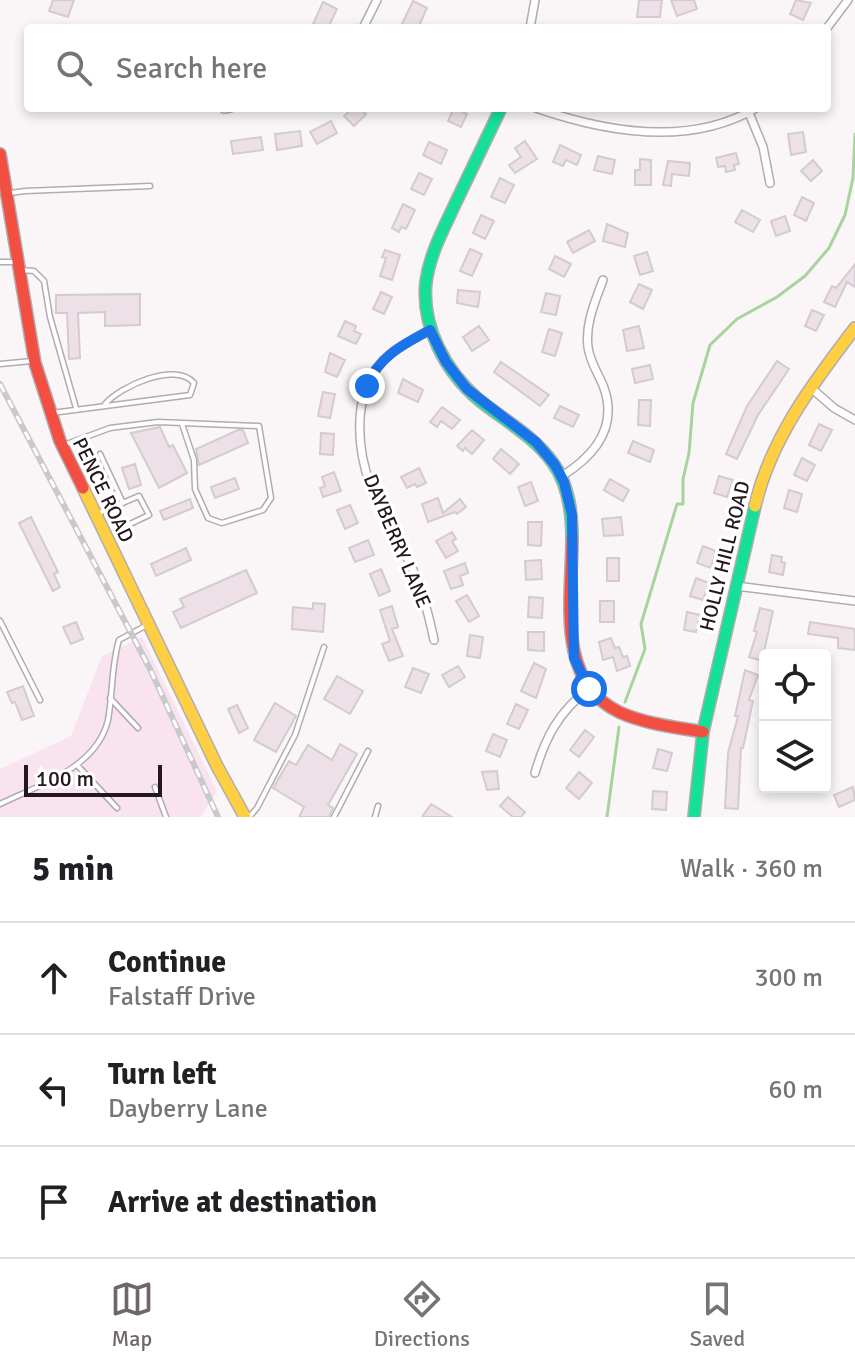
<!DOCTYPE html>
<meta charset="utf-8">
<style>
:root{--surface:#fff;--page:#f6f6f6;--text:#202124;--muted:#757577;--line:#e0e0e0;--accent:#6f656a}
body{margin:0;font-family:Signika,sans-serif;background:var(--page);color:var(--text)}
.controls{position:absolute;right:24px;bottom:24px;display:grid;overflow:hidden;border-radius:8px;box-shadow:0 4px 12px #0003}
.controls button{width:72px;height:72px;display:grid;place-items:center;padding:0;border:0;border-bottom:2px solid var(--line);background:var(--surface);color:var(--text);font:40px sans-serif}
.scale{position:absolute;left:24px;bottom:20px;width:138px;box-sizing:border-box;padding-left:8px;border:4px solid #24171e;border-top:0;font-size:22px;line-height:28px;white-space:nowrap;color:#24171e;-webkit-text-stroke:6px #fff;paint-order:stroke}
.stop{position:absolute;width:24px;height:24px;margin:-18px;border:6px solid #1a73e8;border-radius:50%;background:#fff}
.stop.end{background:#1a73e8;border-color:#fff;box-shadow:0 2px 8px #0008}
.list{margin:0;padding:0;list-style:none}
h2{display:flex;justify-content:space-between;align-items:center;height:104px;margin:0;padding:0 32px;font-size:34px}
h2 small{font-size:26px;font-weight:400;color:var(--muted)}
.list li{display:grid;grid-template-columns:52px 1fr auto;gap:24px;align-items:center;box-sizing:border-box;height:112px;padding:0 32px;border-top:2px solid var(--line)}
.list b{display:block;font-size:30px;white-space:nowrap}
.list p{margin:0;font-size:26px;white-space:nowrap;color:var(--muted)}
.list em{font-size:26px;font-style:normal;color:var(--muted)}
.icon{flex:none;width:44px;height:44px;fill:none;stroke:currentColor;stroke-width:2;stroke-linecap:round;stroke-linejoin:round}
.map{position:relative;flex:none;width:855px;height:817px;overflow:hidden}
.search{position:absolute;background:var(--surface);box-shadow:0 4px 12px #0003;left:24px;right:24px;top:24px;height:88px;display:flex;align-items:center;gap:20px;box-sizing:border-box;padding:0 28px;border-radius:8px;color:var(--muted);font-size:30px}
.sheet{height:440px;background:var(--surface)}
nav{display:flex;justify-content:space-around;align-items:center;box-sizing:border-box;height:112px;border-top:2px solid var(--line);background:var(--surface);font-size:22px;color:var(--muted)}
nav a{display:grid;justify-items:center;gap:4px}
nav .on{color:var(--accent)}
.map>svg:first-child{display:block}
.green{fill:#f9e3ef}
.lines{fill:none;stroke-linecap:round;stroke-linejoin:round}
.stream{stroke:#a7d49c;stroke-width:3}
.building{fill:#ede0e7;stroke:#d3cbcf;stroke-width:2}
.lane-casing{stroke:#b2abaf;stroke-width:7}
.street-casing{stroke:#b2abaf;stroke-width:10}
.fast-casing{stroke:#b2abaf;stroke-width:14}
.slow-casing{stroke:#b2abaf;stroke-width:14}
.jam-casing{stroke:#b2abaf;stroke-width:14}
.lane{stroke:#fefefe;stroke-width:4}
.street{stroke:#fefefe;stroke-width:7}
.fast{stroke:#16e098;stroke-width:11}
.slow{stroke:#ffcf43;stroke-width:11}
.jam{stroke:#f24e42;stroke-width:11}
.rail-casing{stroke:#cac9ca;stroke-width:6}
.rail{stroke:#fff;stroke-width:3;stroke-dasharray:9;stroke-linecap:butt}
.route{stroke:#1a73e8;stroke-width:10}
.labels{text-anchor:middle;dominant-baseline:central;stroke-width:7;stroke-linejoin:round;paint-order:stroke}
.street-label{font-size:20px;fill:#24171e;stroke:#fff}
</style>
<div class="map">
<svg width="855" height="817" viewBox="0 0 855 817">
<rect width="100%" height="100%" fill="#faf6f8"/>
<!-- green -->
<path class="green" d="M142,637L217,791L201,817H0V769L71,736L102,656Z"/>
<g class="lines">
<!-- stream -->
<path class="stream" d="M625,702L645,649L641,624L677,504H683V479L689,453L693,403L710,345L737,319L777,297L805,276L829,248L845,215L853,178L855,134
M607,817L619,727"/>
</g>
<!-- building -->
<path class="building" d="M53,0H74L68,17L49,11Z
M639,0H662L660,17H637Z
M671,0H694L697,9L677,16Z
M796,0L811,3L803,20L790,14Z
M413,1L427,8L418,28H400Z
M323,2L337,9L328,28L313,24Z
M353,108H359L366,114L354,126L344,116Z
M454,108L467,114L461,127L448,121Z
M331,121L337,133L317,144L310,132Z
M300,131L302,146L277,150L275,134Z
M803,132L806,152L791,155L788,134Z
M261,137L263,150L233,154L231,141Z
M525,141L537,159L515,173L509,165L521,157L515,148Z
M429,142L447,150L441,164L423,155Z
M560,145L581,155L577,165L566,160L563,166L553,162Z
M736,153L739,164L734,165L735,170L726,172L725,166L718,167L716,158Z
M598,156L615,160L612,174L594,170Z
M640,159L651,160V185H635V170H640Z
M813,160L822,171L811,181L801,171Z
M668,161L690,163L689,176L672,174L671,186L663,185Z
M419,173L432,179L424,195L411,189Z
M500,178L514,185L505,203L491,197Z
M802,197L814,203L806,221L794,215Z
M403,204L415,210L406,229L401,227L399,232L392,228Z
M742,210L760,220L753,232L735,222Z
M481,215L494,221L485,239L473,233Z
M785,216L790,231L776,236L771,221Z
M607,224L628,233L625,247L603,241Z
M589,230L595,241L573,253L567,242Z
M470,249L482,254L472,276L460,271Z
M385,250L400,255L392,280L380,276L386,258L382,257Z
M647,252L653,271L640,275L634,256Z
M555,256L571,264L564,277L549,269Z
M855,264V287L847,282L835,307L824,302L832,286L836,288Z
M639,284L652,290L643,309L630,302Z
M458,290L480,292L478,307L457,303Z
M381,292L392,297L384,314L373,309Z
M546,293L560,296L556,315L541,312Z
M140,294V325L105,326V312L78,313L80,358L69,359L67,313H56V295Z
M812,310L824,315L816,331L805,326Z
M345,321L356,326L354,331L361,334L356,344L338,336Z
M479,326L489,340L472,351L463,337Z
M639,326L644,348L627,351L623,330Z
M549,329L562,333L555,356L542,352Z
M330,353L345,360L337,377L325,372Z
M777,361L789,369L758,415L737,459L726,454L747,406Z
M501,362L549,395L540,406L494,372Z
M650,365L653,379L635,383L632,369Z
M403,379L423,390L418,402L398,393Z
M323,392L335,394L330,418L318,416Z
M639,400H651L650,426L638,425Z
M560,406L579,415L573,427L554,418Z
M442,407L460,420L452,429L441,421L437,427L430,422Z
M819,424L832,430L821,451L809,445Z
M160,427L169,447L173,445L187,473L159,488L131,433Z
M238,430H243L248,443L199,465L196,449Z
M472,430L484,440L472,454L465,448L463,451L457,446Z
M321,433L334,434L333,455L320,454Z
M633,441L654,450L650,462L628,453Z
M501,449L519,464L510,474L493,459Z
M802,458L815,465L807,481L794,475Z
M135,464L141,485L129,489L122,468Z
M419,468L426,483L417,487L415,484L407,488L401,477Z
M334,472L341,491L323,497L320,488L325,486L322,477Z
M719,476L733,480L727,497L714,493Z
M235,478L239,489L215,498L211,487Z
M610,479L629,490L623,501L604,490Z
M531,482L538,501L525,506L518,487Z
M789,490L802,494L797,512L784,508Z
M438,498L443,513L460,499L466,507L457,514L455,512L428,522L422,504Z
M190,499L193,508L164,520L160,511Z
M350,505L358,523L345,529L337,510Z
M31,517L58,572L54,574L60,587L53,591L19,523Z
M621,517L623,535L604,536L602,519Z
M528,522H542L541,546L528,545Z
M452,532L456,539L452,541L458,551L446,558L436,541Z
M368,540L374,555L355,562L349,548Z
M703,546L716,551L711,568L697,563Z
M186,548L191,560L156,576L151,564Z
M772,555L782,557L781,562L785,563L783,575L769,572Z
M607,558H619V581H607Z
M541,560L542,579L526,580L525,561Z
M465,563L468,573L460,576L463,585L451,589L444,571Z
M381,569L390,591L379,596L370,574Z
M246,570L257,593L181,628L173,612L184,607L180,599Z
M696,578L709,583L703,600L690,596Z
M467,595L479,616L469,622L456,601Z
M529,597L543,598L542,618L528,617Z
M600,601H614V622H600Z
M313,603L325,604L323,632L292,629L293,607L313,609Z
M392,606L398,627L392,629L403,656L389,661L382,644L390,641L380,610Z
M760,608L773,611L762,661L749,657L757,632L754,631Z
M687,612L700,615L696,632L684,630Z
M76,622L83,639L71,644L63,627Z
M810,622L855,629V650L838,648V638L808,634Z
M528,632H544V651L528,650Z
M470,635L483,637L480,658L467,656Z
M611,638L615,648L619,647L623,657L627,656L630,666L617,671L613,657L603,660L599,642Z
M534,663L546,669L536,698L521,691Z
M458,666L465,677L449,687L442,675Z
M413,668L429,674L421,693L405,687Z
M745,670L758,675L749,700L753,701L743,748H741L738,809L725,808L728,753L738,716H735Z
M337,676L363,691L350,714L324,699Z
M23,686L34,716L22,720L15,702L12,703L7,692Z
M275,703L296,716L276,752L254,740Z
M516,704L528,710L519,729L507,724Z
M237,705L248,728L239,733L228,709Z
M585,730L594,737L579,757L570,750Z
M493,734L507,740L500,757L486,751Z
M340,744L357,754L328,805L333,808L329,817H299L304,807L273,788L276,783L289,761L296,765L308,745L332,760Z
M658,749L672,753L667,771L653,768Z
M497,771L499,789L487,790L482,772Z
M579,772L592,783L579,799L566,788Z
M853,787L855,800L839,807L834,795Z
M653,791L667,792L666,810L652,809Z
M508,797L525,812L521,817H513L500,806Z
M431,804L438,808L452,817H422Z"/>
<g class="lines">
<!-- lane casing -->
<g class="lane-casing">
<path id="lane" d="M10,193L25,191L150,186
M0,262H15
M21,270L34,271L44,281L50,317L76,408
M0,364L32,361
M52,413L190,395L194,383C176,361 121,386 105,404
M64,445L110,428L158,422L259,426L271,498L263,510L222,523L208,518L195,489L194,460L182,424
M100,454L123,503
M97,514L139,496L149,515L130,524
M0,621L40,700
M110,698L138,728
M77,765L117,808
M155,787L166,817
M0,804C39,785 97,768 108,720C113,693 111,667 119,640L147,625
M249,817L257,808L295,735L324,647
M334,817L368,751
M375,817L378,806"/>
</g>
<!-- street casing -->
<g class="street-casing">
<path id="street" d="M363,28L377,0
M530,28L535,0
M827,28L848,0
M536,108C605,132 690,147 756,108
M224,109L231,108
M749,113L763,147L770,183
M430,330C413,340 393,348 380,364C352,397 357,450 371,487C382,516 400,542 413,570C423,592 429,616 434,640
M810,387L834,408L855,420
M562,476C594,456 618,428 604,388C599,374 590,363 588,347C585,324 595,302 603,280
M736,586L855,601
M535,773C545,738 559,711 589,689"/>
</g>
<!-- fast casing -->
<g class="fast-casing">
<path id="fast" d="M501,108C486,139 471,171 456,202C444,228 430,253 426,282C421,327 446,372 479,400C505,421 534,436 553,463C569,485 572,513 572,539
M694,817L703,732L755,506"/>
</g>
<!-- slow casing -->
<g class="slow-casing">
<path id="slow" d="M83,488L217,766L245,817
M755,506C771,438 813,383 855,328"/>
</g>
<!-- jam casing -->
<g class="jam-casing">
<path id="jam" d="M0,154L35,363L60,441L83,488
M572,539C572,597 555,681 619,712C645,724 675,727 703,732"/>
</g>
<!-- lane -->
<use href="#lane" class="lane"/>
<!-- street -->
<use href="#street" class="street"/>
<!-- fast -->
<use href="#fast" class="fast"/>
<!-- slow -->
<use href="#slow" class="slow"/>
<!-- jam -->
<use href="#jam" class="jam"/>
<!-- rail casing -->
<g class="rail-casing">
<path id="rail" d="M0,384L150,669L218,817"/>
</g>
<!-- rail -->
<use href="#rail" class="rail"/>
</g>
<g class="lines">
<!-- route -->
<path class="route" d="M367,386C378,357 404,344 430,330L446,362L467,389L536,442L555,465L564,482L572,515L574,658L589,689"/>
</g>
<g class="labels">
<!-- street labels -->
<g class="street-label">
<text transform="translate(103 490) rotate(64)">PENCE ROAD</text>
<text transform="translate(397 541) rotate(67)">DAYBERRY LANE</text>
<text transform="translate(725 556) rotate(-76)">HOLLY HILL ROAD</text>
</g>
</g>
</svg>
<div class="controls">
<button><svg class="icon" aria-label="locate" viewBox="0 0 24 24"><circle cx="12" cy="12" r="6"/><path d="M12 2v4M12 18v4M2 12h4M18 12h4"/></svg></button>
<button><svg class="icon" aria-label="layers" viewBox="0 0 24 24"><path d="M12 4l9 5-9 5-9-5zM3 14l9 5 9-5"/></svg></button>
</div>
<div class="scale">100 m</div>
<div class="stop" style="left:589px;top:689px"></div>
<div class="stop end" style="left:367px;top:386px"></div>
<div class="search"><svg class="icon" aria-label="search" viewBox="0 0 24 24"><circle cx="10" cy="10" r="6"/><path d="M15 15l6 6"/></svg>Search here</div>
</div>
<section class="sheet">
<h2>5 min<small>Walk · 360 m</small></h2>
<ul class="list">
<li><svg class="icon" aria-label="ahead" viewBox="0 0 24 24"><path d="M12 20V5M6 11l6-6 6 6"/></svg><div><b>Continue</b><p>Falstaff Drive</p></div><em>300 m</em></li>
<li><svg class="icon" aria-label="left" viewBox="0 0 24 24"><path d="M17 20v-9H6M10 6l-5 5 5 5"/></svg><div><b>Turn left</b><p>Dayberry Lane</p></div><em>60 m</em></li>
<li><svg class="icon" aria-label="arrive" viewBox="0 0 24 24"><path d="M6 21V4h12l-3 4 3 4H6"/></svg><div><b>Arrive at destination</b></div></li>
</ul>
</section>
<nav>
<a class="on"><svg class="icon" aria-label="map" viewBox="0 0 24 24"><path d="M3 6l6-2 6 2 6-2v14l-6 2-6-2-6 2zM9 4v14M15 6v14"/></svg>Map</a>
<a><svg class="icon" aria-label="directions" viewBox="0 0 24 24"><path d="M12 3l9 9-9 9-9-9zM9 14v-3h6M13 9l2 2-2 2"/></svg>Directions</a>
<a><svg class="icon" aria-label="saved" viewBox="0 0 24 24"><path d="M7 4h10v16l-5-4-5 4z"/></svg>Saved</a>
</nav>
